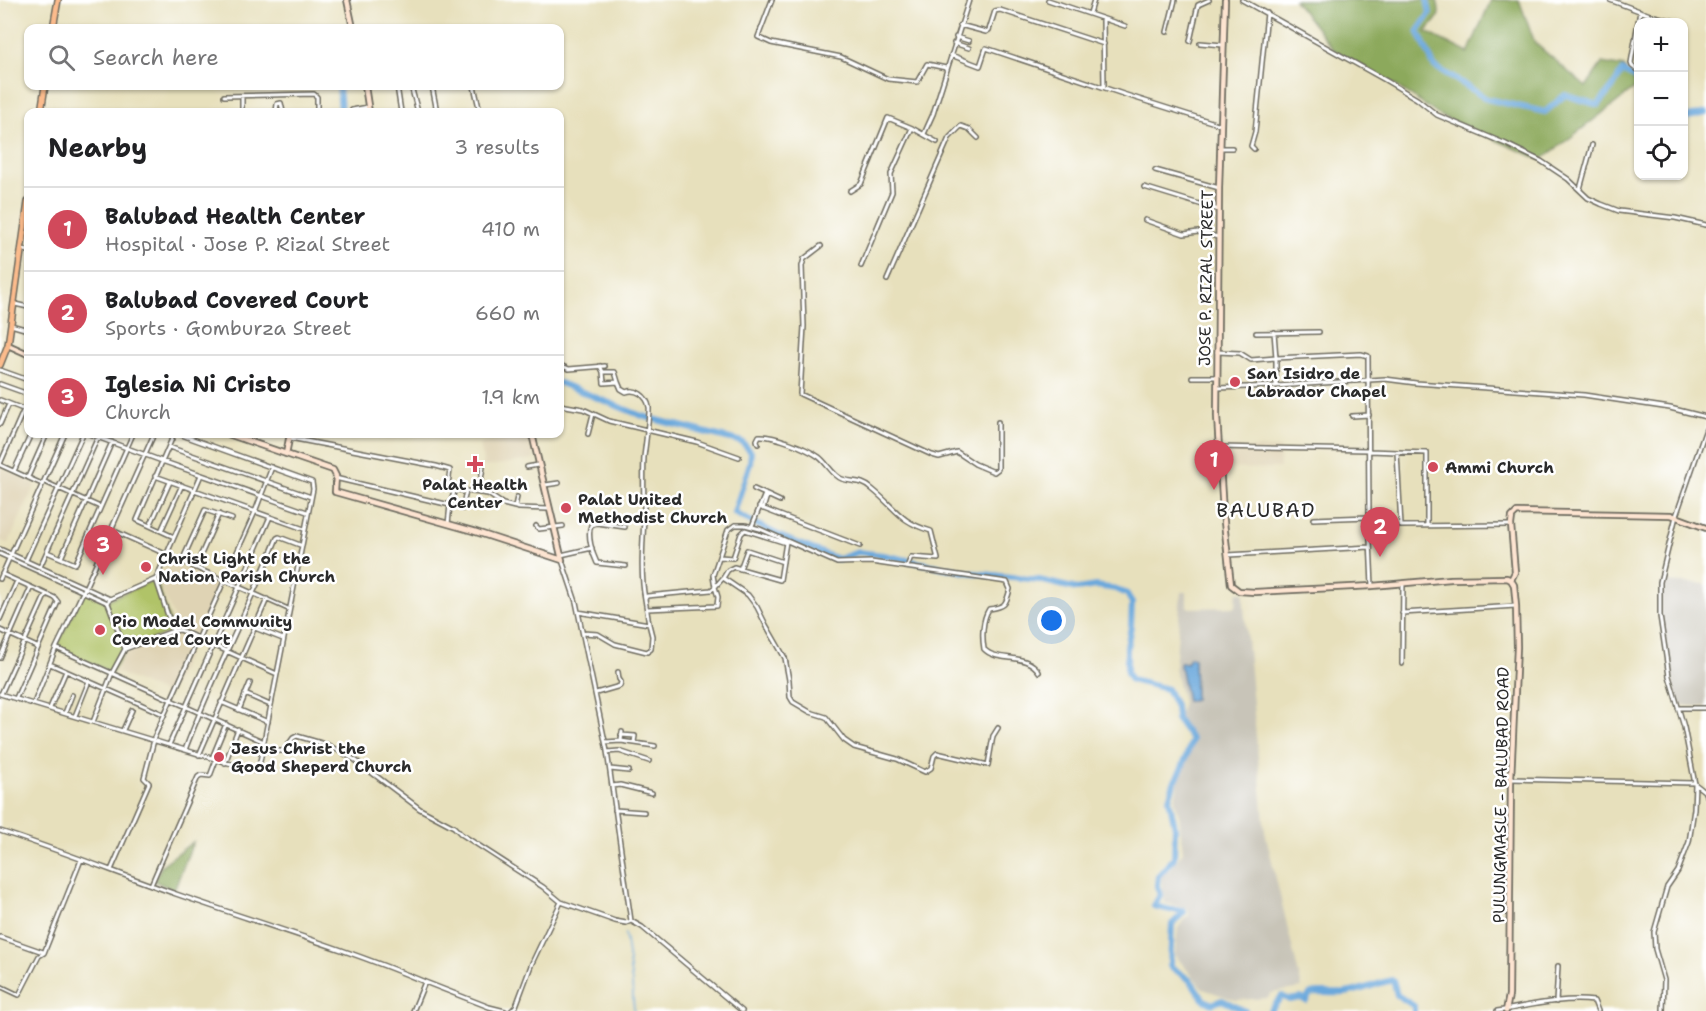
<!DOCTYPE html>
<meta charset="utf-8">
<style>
:root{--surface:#fff;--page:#f6f6f6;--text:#202124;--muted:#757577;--line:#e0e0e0;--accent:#d1495b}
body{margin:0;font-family:"Shantell Sans",sans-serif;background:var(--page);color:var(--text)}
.controls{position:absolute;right:18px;top:18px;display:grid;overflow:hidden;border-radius:12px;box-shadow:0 2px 4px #0004}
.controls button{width:54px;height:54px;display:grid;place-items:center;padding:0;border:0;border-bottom:2px solid var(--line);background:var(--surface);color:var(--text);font:30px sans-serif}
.you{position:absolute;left:1052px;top:621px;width:21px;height:21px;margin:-15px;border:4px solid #fff;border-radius:50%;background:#1a73e8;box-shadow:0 0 0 9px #1a73e833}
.badge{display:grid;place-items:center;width:39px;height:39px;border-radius:50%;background:var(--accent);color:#fff;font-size:20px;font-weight:700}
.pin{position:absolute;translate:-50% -50px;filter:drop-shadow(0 2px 3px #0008)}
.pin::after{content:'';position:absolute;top:32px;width:21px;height:18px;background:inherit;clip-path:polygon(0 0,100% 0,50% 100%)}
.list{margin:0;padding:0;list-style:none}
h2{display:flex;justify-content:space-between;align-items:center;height:78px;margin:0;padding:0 24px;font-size:26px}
h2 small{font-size:20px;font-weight:400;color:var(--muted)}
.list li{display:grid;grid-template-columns:39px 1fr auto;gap:18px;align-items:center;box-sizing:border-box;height:84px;padding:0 24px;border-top:2px solid var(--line)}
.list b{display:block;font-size:22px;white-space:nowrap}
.list p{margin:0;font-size:20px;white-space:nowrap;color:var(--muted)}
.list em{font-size:20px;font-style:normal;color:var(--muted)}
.icon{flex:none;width:33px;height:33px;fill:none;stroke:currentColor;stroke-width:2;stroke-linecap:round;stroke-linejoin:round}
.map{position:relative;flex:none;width:1706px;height:1011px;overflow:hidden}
.search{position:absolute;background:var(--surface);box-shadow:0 2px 4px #0004;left:24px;top:24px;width:540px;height:66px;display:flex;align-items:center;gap:15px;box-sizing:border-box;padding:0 21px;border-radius:12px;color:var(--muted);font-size:22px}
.panel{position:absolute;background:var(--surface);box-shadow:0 2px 4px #0004;left:24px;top:108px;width:540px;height:330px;border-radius:12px}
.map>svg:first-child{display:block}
.built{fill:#dfd3b4}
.industrial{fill:#c8c4b8}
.green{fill:#b0c367;stroke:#6e7749;stroke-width:1.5}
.forest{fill:#8ca95c;stroke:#5c6a44;stroke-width:1.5}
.water{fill:#6aa8dc;stroke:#4a6a84;stroke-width:1.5}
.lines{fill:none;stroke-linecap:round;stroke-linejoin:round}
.stream{stroke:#6aa8dc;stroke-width:1.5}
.river{stroke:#6aa8dc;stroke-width:6}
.street-casing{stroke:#6d6a5e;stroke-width:6}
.secondary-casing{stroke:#6d6a5e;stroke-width:8}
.primary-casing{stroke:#6d6a5e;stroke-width:8}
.street{stroke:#fff;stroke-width:3}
.secondary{stroke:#fde4d1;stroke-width:4.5}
.primary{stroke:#fbbb8c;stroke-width:5}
.poi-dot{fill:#d1495b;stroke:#fff;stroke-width:2}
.labels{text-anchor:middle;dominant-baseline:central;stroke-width:5;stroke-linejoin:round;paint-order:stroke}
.street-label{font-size:16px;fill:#2b2b2b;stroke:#fff}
.poi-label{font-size:16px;font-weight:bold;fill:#2b2b2b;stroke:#fff;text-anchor:start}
.quarter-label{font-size:20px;letter-spacing:1.5px;fill:#2b2b2b;stroke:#fff}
</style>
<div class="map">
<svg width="1706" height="1011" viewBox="0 0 1706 1011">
<rect width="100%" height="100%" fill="#fff"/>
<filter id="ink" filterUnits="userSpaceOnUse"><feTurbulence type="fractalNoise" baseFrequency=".0167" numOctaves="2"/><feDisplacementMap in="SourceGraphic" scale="12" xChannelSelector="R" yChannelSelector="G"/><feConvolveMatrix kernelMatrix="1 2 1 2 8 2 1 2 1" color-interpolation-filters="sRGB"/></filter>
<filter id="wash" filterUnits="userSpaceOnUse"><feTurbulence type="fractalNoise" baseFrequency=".008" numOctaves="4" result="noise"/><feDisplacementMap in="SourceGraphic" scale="24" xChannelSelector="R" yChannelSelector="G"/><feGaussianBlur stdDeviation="1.35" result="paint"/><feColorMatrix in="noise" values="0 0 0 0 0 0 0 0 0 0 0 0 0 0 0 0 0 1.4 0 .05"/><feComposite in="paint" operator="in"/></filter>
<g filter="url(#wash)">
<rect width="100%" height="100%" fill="#e7e0bc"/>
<!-- built -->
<path class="built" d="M529,434L535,459L484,467L480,444Z
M1219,448H1280V468L1220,469Z
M0,467L36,483L8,544L0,540Z
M167,559L220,582L197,635L177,625L162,590L159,578Z
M171,634L194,641L169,695L116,672L124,654L128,650Z"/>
<!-- industrial -->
<path class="industrial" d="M1661,582L1706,584V707L1677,705L1660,616Z
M1181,592H1187V608L1236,607L1237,592H1244V607L1265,832L1302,988L1271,993L1268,998L1236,1000L1203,989L1175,955L1178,928L1189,915L1188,908L1164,903L1161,875L1171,868L1183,852L1179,815L1175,801L1178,783L1195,741L1179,716L1183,702L1175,670Z"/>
<!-- green -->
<path class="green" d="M156,579L173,631L125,649L112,673L56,648L84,591L108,602L110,599Z"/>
<!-- forest -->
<path class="forest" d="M1294,0H1437C1443,20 1435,19 1426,32L1468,53L1491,0H1519L1535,43L1586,87L1602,63L1624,67L1638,86L1541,160L1439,115L1392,83L1334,50Z
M193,842L174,890L154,881L162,865Z"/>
<!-- water -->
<path class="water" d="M1190,657L1194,658L1195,699L1187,701L1180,665L1181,662L1187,663Z"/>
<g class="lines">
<!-- stream -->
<path class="stream" d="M625,934L632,983L634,1011"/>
<!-- river -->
<path class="river" d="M1427,0L1430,13L1418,31L1434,66L1487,99L1545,112L1565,95L1598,105L1613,87L1622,71L1638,79
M339,86L341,112
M1684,118L1706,113
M560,383L642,416L742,442L751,452L750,463L734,513L784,538L838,559L858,552L883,555L965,572L1039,580L1077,589L1096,586L1116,589L1127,594L1132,603L1131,626L1127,647V673L1131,680L1167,689L1176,707L1177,719L1192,740L1182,768L1174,783L1169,799L1175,827L1174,858L1158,876L1157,886L1160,895L1154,906L1171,910H1183L1184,912L1172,924L1170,966L1191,981L1203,999L1212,1004L1222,1000L1245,1011
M1270,1011L1282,996L1289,1000L1301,998L1306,1001L1310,994C1323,992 1334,994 1345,993C1360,991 1377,983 1393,980L1397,995L1414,1006V1011"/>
</g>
</g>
<g filter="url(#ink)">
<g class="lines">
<!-- street casing -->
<g class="street-casing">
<path id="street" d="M772,0L758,37L771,43L841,57L888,79L917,82L927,64L946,68
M1048,0L1125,26
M1242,0L1385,80L1417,99L1437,115L1506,144L1541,161L1568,179L1588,198L1601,204L1619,211L1675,218L1706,225
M1610,0L1650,15L1678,22
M1090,13L1094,0
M1103,19L1104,87
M960,25L986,32L989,30L995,11L1000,10L1104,44
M1167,32L1175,0
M956,37L969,41
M1190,41L1198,5L1209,0
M954,43L969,48
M1200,43L1223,45
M951,55L980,66L986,48L1123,94L1221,125
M1638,71L1632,66L1631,63L1640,11
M397,86L401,112
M411,86L418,112
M432,86L437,112
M474,86L480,112
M224,96L314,94L317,97V112
M242,96V112
M352,110L368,107
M276,112L277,104L281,103L283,112
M924,134L933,114L969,0
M1220,148H1232
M1254,149L1251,146L1255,132L1267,13
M1155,170L1219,188
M1144,187L1219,210
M1580,189L1592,145
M850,191L861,184L888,118L912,128L937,142
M1145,220L1184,234L1198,232L1218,237
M821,246L804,259L802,266L804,326L800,394L932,455L939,457L957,452L975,464L994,472L998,469V422
M21,249L28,251
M861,266L892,192L891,174L912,128
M887,280L949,138L961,126L969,129L978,138
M15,304L28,307
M11,325L28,330
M1274,332L1276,358L1361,354L1368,356L1369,517L1372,586
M1256,333L1319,332
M1217,352L1240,353L1251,360L1276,358V386
M560,365L569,369L605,366
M600,366L603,372L604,383L618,382L615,372H603
M0,370L28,380
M1192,377H1217
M618,382L621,389L626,392C636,388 647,396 649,407C650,410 645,449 644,457C643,477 644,496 644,516C643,544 640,572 645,599
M0,384L28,394
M1217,388L1276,386L1385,379L1416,383L1584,395L1670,408L1706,417
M0,400L28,411
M560,405L583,409L609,421L697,442L739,457
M1352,416L1369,415
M0,424L9,404
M89,434L162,461L307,512
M588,434L593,414
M532,435L540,434
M290,438L436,466L450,470L448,484L459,490L488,494L503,504L519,508L548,509
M758,444L757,440L759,436C774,435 806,448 819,457C827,463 833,476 842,479C854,483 860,479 872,489C897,509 898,521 931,531L938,559L911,557L907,567
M169,447L311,497
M1218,447L1369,450
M1369,451L1427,453V525
M1397,452L1401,526L1510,525
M0,464L24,409
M0,465L42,484
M527,467L538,465
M14,471L31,434
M155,476L304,529
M28,477L47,434
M335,478L450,505
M45,482L100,507
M545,485L559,483
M754,489L780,501
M479,492L483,467
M515,506L517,497
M759,507L860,546
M462,509L466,491
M763,509L767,496
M1313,519L1369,517
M448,524L450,505L455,489
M150,526L170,482
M536,526L539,529L563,526
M752,526L765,494
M625,527L597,523L591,525C587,535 592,553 597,563L626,566
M112,530L288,609
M161,531L182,485
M174,537L137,520L174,434
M0,549L110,599
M47,552L75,564L76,563L133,434
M0,554L108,603
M561,555L592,548
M1228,555L1370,547
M720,557L733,558L741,534L745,530L786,543
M61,558L112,442
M26,560L83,434
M562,560L576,602L607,751L631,921
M182,561L205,510L232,519
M40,567L98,437
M195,568L219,514
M740,569L747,550L783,562
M2,574L55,598L58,602L16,698
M723,578L728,570L734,567L780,580L786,542
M0,579L65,434
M647,609L717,606L718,597L715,587L723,578L748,595L757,607L766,625L785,658L789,680L790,697L793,702L810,712L826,717L844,740L854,747L897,759L925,772L931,768L934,756L937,753L988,765L993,736L998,728
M578,612L649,624L645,599L647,596L711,590L715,587L713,575L728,530L735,525H745L760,529L837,563L871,562L1007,582L1010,589C1006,605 1005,607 989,609C982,620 982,637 984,649C997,663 1027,652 1039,672
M1402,613L1516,606
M0,619L17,581
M255,628L283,639
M0,630L37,647
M173,631L156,579L201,475
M583,633L598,634L615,644L647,652L651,649L652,636L649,624
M56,648L262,741
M125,649L108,603L110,599L156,579
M0,658L31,587
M50,664L163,714
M1402,664L1403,583
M596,693L620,686L621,682L619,679L618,672
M0,694L258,772L313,489L312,482L179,434
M1,694L46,594
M245,694L270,705
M221,702L268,722
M34,703L56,648L85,588L154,434
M50,708L66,671
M1678,708H1706
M239,710L250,683
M65,713L72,695
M75,716L89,681
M93,722L112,673L125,649L173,631L180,630L277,674
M123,730L132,710
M621,735L635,736L634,742
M153,740L255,512L272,467
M621,741L622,732
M605,742L621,741L655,746
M169,745L270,517
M185,750C212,678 248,609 277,538L279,537L300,545
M262,751H284L293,738L297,736L328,745L355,760L420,809L454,827L461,834L543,887L561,902L615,921L626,923L631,921L642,927L742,1011
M607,752L619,751L649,761
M199,755L267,599
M212,758L226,724
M225,763L238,729
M610,769L629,771
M1511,779L1695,783
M1695,784L1704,791L1706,795
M612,786L620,785L652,793
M615,810L644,812
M0,831C59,850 117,873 176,894C259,923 344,948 425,982
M111,870L149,783L144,778L154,740
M151,885L198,777L201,775L210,776L216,760
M0,937L43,952
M0,986L19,995L39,956L44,953L81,860
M1556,1002L1558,966
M413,1011L425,982L489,1007L505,1011
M511,1011L516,1006L532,963L561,902
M1497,1011C1528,1006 1562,997 1594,1001L1598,1011
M1663,1011L1664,980L1655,949L1654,932L1667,887L1678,871L1689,842L1694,809L1695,784L1684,727L1669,676L1660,616V582L1676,516L1706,429"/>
</g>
<!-- secondary casing -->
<g class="secondary-casing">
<path id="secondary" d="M347,0L353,28
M1225,0L1219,188L1217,416L1223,513L1231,585L1239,591L1255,592L1372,586L1451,579L1507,578L1511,580
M365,86L369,112
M8,345L28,354
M228,434L333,470L336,476L335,492L473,531L562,560
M532,434L562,560
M286,454L290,434
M1511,580L1515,572L1511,525L1512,517L1517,512L1671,515L1706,528
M1506,1011L1509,995L1511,779L1517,647L1516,606L1514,585L1511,580"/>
</g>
<!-- primary casing -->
<g class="primary-casing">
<path id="primary" d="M53,28L58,0
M41,112L45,86
M0,365L8,345L28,202"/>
</g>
<!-- street -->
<use href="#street" class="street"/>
<!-- secondary -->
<use href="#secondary" class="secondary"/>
<!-- primary -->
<use href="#primary" class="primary"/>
</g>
</g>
<!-- markers -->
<g class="poi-dot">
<circle cx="1235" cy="382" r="6"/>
<path d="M472 455h6v6h6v6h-6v6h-6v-6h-6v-6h6z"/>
<circle cx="1433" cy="467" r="6"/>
<circle cx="566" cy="508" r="6"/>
<circle cx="146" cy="567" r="6"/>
<circle cx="100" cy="630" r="6"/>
<circle cx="219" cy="757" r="6"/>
</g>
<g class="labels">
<!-- street labels -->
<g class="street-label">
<text transform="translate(1206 278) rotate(-89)">JOSE P. RIZAL STREET</text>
<text transform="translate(1501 795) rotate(-89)">PULUNGMASLE - BALUBAD ROAD</text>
</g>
<!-- poi labels -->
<g class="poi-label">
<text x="1247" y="373">San Isidro de<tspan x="1247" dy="18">Labrador Chapel</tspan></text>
<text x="1445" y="467">Ammi Church</text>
<text x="475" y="484" text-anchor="middle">Palat Health<tspan x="475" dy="18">Center</tspan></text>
<text x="578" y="499">Palat United<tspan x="578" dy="18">Methodist Church</tspan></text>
<text x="158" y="558">Christ Light of the<tspan x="158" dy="18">Nation Parish Church</tspan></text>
<text x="112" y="621">Pio Model Community<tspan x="112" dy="18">Covered Court</tspan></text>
<text x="231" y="748">Jesus Christ the<tspan x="231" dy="18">Good Sheperd Church</tspan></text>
</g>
<!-- quarter labels -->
<g class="quarter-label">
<text x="1266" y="510">BALUBAD</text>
</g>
</g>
</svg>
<div class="controls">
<button>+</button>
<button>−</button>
<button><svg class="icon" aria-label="locate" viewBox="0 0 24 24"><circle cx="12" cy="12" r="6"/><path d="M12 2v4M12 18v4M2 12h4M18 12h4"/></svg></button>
</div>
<div class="you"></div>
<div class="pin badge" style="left:1214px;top:490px">1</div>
<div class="pin badge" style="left:1380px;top:557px">2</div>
<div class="pin badge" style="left:103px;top:575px">3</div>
<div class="search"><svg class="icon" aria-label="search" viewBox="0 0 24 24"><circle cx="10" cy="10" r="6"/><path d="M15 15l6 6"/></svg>Search here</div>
<section class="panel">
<h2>Nearby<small>3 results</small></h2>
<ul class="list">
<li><span class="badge">1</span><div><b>Balubad Health Center</b><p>Hospital · Jose P. Rizal Street</p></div><em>410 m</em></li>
<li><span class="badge">2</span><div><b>Balubad Covered Court</b><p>Sports · Gomburza Street</p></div><em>660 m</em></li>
<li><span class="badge">3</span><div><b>Iglesia Ni Cristo</b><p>Church</p></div><em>1.9 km</em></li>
</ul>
</section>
</div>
